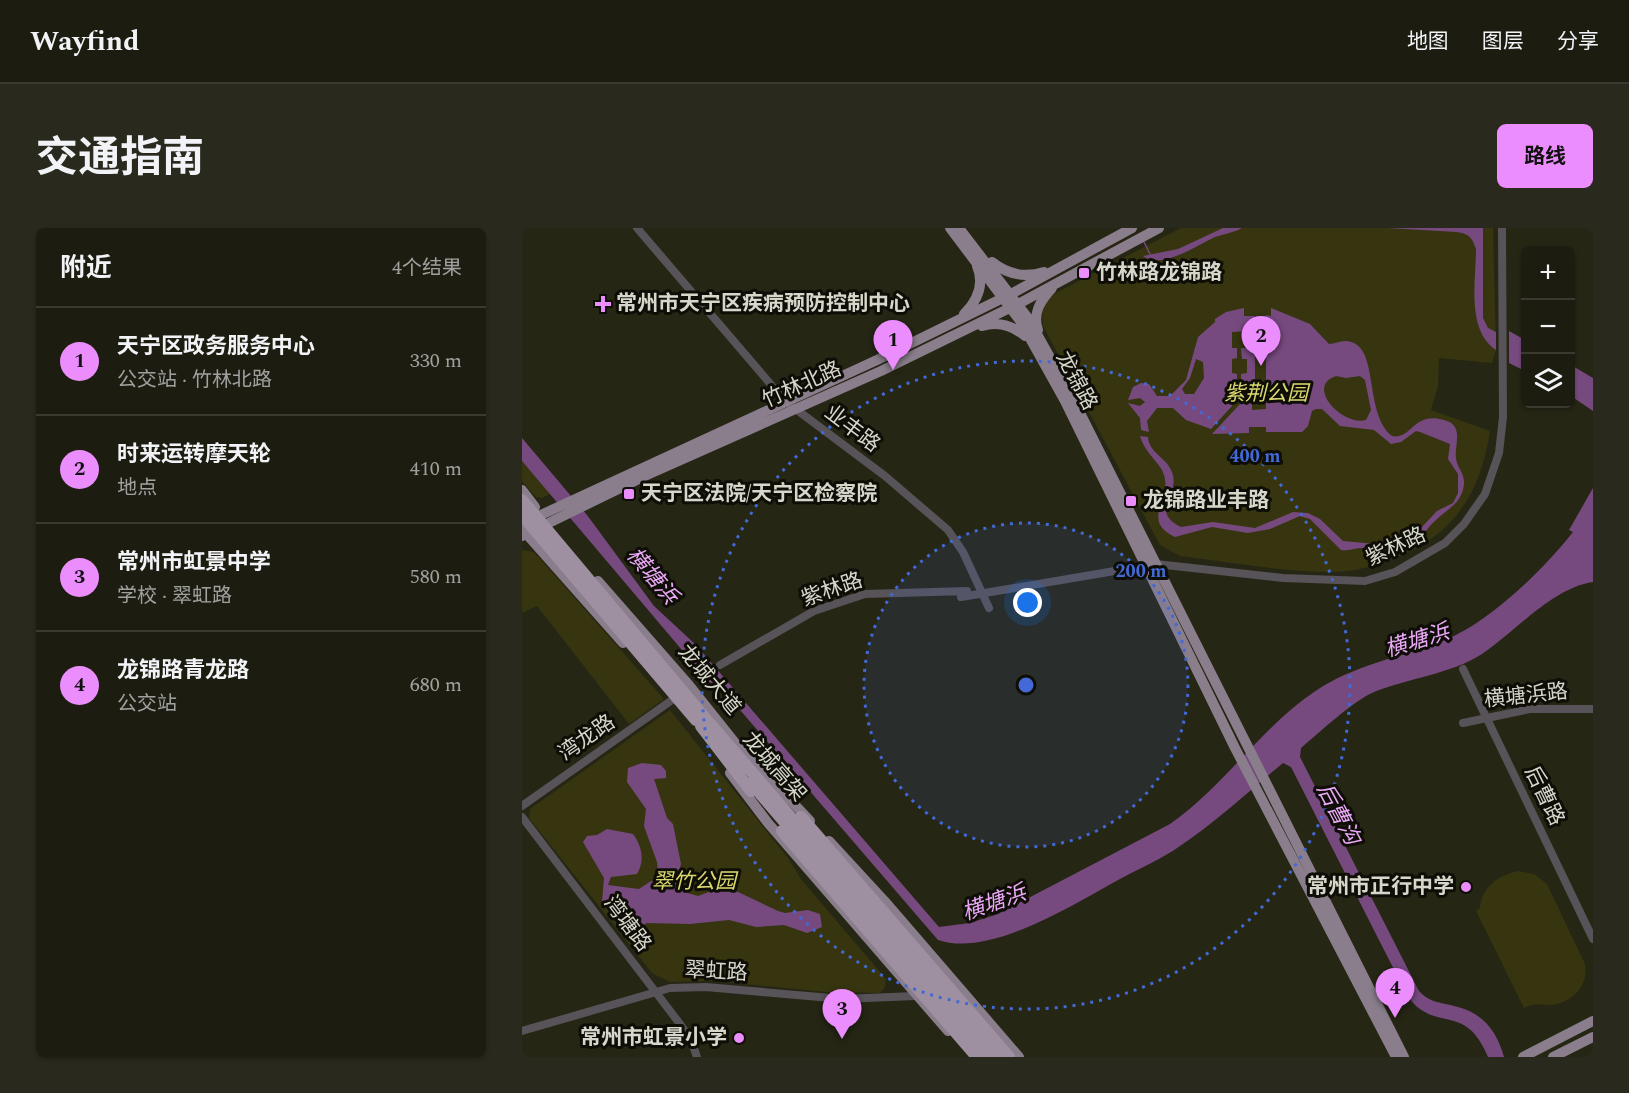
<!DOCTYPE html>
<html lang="zh">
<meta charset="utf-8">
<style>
:root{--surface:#1c1c10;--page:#29291e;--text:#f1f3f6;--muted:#a0a19f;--line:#3a3a30;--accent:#eb8dfc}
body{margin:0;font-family:Spectral,"Noto Sans SC",serif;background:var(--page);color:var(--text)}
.controls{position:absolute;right:18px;top:18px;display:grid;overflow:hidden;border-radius:9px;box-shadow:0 2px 4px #0004}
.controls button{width:54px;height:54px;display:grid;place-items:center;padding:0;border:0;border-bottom:2px solid var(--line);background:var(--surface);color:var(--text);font:30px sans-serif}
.you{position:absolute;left:506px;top:375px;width:21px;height:21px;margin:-15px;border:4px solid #fff;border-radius:50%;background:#1a73e8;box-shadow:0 0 0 9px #1a73e833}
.badge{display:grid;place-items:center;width:39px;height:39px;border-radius:50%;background:var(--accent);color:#111;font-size:20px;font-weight:700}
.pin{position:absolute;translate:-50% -50px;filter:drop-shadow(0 2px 3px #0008)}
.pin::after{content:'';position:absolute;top:32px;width:21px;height:18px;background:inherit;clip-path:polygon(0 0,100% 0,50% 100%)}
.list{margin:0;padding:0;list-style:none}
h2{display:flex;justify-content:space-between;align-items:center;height:78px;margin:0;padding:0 24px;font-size:26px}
h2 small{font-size:20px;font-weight:400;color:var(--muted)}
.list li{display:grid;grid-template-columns:39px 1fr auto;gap:18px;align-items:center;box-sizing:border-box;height:108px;padding:0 24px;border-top:2px solid var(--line)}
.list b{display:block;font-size:22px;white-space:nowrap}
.list p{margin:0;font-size:20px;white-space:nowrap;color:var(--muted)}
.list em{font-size:20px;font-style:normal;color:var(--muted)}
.icon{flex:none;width:33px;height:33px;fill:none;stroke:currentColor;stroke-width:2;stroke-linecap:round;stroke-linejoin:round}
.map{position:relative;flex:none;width:1071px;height:829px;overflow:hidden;border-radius:9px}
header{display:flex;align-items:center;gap:36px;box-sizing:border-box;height:84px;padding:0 30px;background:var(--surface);border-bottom:2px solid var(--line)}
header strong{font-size:28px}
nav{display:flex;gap:33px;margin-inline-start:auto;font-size:21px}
.intro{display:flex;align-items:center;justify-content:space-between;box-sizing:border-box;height:144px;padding:0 36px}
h1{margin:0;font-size:42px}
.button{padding:15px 27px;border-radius:9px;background:var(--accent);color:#111;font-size:21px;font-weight:700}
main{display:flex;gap:36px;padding:0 36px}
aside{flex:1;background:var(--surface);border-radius:9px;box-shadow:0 2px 4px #0004}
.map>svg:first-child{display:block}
.green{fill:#363510}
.water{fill:#774a7f;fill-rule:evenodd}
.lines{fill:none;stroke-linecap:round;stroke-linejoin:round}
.stream{stroke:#774a7f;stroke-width:1.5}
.minor{stroke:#585259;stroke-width:8}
.major{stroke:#8a7e8c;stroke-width:10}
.highway{stroke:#9e90a1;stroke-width:12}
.highway-bridge{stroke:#9e90a1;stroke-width:12}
.ring{fill:none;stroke:#4269d5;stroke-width:3;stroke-dasharray:3 6}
.poi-dot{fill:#eb8dfc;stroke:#0e0e07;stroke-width:2}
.labels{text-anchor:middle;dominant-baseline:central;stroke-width:6;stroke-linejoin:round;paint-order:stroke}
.poi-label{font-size:21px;font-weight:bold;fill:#d6d6cb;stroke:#0e0e07;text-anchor:start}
.street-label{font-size:21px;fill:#d6d6cb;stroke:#0e0e07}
.park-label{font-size:21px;font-style:italic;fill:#dad86f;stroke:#0e0e07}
.water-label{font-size:22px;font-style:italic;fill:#eba8f7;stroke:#0e0e07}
.centre{fill:#4269d5;stroke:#0e0e07;stroke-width:3}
.ring-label{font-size:18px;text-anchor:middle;font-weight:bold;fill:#4269d5;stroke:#0e0e07;stroke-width:6;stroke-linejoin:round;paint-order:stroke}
</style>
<header>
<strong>Wayfind</strong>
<nav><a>地图</a><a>图层</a><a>分享</a></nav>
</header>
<div class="intro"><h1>交通指南</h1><a class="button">路线</a></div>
<main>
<aside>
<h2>附近<small>4个结果</small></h2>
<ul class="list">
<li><span class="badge">1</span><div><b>天宁区政务服务中心</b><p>公交站 · 竹林北路</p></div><em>330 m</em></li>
<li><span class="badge">2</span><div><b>时来运转摩天轮</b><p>地点</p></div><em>410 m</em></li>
<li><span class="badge">3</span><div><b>常州市虹景中学</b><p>学校 · 翠虹路</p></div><em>580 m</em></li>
<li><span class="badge">4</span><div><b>龙锦路青龙路</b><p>公交站</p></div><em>680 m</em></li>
</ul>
</aside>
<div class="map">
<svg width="1071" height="829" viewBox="0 0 1071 829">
<rect width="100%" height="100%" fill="#262615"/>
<!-- green -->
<path class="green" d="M659,0H971L974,122L970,135L917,130L916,158L909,182L968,203C958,267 932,307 871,331C849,339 828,345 804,344C756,343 706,334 658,328L638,317L521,98C519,83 521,77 532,66Z
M0,233L28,265V266L20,270L14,269L0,253Z
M0,322L12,324L142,471L107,496L15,378L0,385Z
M148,482L266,630L279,651L364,751L363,759L358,765L305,764L191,753L148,754L130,745L7,590L8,581Z
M996,643L1012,646L1025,656L1063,736C1067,757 1051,774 1030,777C1019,778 1013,774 1002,780L954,683L958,680C960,658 976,648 996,643Z"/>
<!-- water -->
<path class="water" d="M701,0H720C713,4 702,6 693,9C677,16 638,43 621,28L656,21Z
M866,0H961V90L966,100L974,104V122C944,102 954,52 954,21C950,9 947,6 935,4Z
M722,80V88H733V168L730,169V182L744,181V87L749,88V80L788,96L807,116C814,116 821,111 829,114C857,121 842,186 870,208C890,212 891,183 922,192C943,197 932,217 934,230C935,240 943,246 942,256C940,275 927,280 915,291C908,297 902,305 898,311C884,331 855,319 837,320C831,321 825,323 819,322L788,291L778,288L748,301L726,305L690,299L653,309C618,292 650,272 642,247C639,235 623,226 618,208L626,209C627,226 647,230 651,247C656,271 628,283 659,299L691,294L733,300L771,284L786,285L798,291L821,313L876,318L884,316L915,283L931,275L936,265V246L926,231L928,216L898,204L894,203L879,214L869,216L852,202L818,198L800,181H794L790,183L786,198L780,204H744V199H727V205L690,206L719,175H726L725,158L719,157V146L725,145V131H720L719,120H725V103L710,104V120H715V130L710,131V145L715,146V157L710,158V178L689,201L664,192L651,180H635L625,193L627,204L619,202L618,190L606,175L618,178L623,174L618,170L606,172L611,159L619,155L627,156L635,168H648L664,152L676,109L693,94V91L704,84ZM674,131L681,134L682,150L672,166H663L660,161L668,150ZM814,148L824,150L838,148L843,152L849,182L844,192C822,199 782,159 814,148Z
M987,103L1003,112V143L987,135Z
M1049,137L1071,150V183L1049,168Z
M0,210L65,287L132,378L174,417L417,699L448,695L476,686L648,596C701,559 740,499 792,464C833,436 878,430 923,412C968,394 1021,342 1051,304L1047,302L1071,260V354C1030,360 993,404 960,426C929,446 887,450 852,464C831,473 798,504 779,520L778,529L897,763C909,776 920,774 936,779C962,786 975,804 982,829H966C943,773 914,806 886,769L769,539L761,535C727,563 695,593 658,618C640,631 618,640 598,651C552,676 468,730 416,712L200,461L187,454L0,233Z
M120,535L139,537L144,543V550L132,551L145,590L151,596L159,636L156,650L162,664L176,668L195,661L216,664L256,683L263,685L286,682L298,686L300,699L285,705L262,697L234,699L207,692L168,696L124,695L119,703L95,696L80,674L82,650L61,614L65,608L75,607L85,601L111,606C120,618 123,633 115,646L89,649L86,657L117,661L129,653L137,656L135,634L122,598L124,581L105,554L106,540Z"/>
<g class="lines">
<!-- stream -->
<path class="stream" d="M622,14L628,26"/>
<!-- minor -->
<path class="minor" d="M115,0L263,173L363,248L426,302L441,324L467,380
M439,369L634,336L761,350L843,353L873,344L923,315L942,296L963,266L977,225L981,189L980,0
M198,437L292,383L343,366L445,363
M941,441L1071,711
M941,495L1008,481H1071
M0,578L150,472
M0,589L158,796L169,812L175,829
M0,803L148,760L184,759L320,771L393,768"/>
<!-- major -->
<path class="major" d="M428,0L499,94L543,173L713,520L874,829
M437,0L506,90L550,169L882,829
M470,34C485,46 503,50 522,44
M442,86C455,73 463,57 455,38
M460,98C476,93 490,97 503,108
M516,102C510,85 519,72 530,60
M0,262L13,279
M8,292L355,132L489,66L610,0
M0,301L101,415
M0,308L125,247L359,143L496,76L637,0
M76,353L167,457L230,536
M227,528L288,593
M208,545L246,595L426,803
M307,613L366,677L497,829
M1001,829L1071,793
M1031,829L1071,809"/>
<!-- highway -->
<path class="highway" d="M279,589L487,829
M260,603L455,829"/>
<!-- highway-bridge -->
<path class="highway-bridge" d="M0,272L184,491L476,829
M0,287L174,492
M179,498L229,563
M229,555L465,829"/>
</g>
<!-- distance rings -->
<circle cx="504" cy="457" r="162" fill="#4269d5" fill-opacity=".12"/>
<g class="ring">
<circle cx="504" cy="457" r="162"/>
<circle cx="504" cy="457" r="324"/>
</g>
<!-- markers -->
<g class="poi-dot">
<rect x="556" y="39" width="12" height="12" rx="3"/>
<path d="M78 67h6v6h6v6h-6v6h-6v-6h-6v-6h6z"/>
<rect x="101" y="260" width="12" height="12" rx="3"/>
<rect x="603" y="267" width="12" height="12" rx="3"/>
<circle cx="944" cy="659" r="6"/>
<circle cx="217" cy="810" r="6"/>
</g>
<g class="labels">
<!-- poi labels -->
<g class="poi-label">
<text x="574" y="45">竹林路龙锦路</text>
<text x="94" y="76">常州市天宁区疾病预防控制中心</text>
<text x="119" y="266">天宁区法院/天宁区检察院</text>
<text x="621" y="273">龙锦路业丰路</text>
<text x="932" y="659" text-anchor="end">常州市正行中学</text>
<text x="205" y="810" text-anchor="end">常州市虹景小学</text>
</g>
<!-- street labels -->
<g class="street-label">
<text transform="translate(554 153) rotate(62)">龙锦路</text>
<text transform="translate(280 157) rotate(-24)">竹林北路</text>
<text transform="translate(330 201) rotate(37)">业丰路</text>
<text transform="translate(874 319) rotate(-25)">紫林路</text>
<text transform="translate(310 362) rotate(-19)">紫林路</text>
<text transform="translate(187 452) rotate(50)">龙城大道</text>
<text transform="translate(1004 468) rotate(-6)">横塘浜路</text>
<text transform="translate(65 510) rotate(-35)">湾龙路</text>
<text transform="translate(252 539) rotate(49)">龙城高架</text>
<text transform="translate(1022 568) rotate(64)">后曹路</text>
<text transform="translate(105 696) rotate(53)">湾塘路</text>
<text transform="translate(194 744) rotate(3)">翠虹路</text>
</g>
<!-- park labels -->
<g class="park-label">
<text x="744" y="166">紫荆公园</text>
<text x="172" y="654">翠竹公园</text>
</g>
<!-- water labels -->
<g class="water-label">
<text transform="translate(130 348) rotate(50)">横塘浜</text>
<text transform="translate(895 413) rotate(-17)">横塘浜</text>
<text transform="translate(816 586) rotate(62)">后曹沟</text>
<text transform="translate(472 675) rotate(-19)">横塘浜</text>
</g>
</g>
<circle cx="504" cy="457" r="9" class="centre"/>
<g class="ring-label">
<text x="733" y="234">400 m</text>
<text x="619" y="349">200 m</text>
</g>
</svg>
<div class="controls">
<button>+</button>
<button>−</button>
<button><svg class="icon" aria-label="layers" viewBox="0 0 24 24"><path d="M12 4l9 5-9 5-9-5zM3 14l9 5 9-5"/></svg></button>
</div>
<div class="you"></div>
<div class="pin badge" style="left:371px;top:142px">1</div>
<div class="pin badge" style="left:739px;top:138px">2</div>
<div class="pin badge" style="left:320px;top:811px">3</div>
<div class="pin badge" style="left:873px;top:790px">4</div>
</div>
</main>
